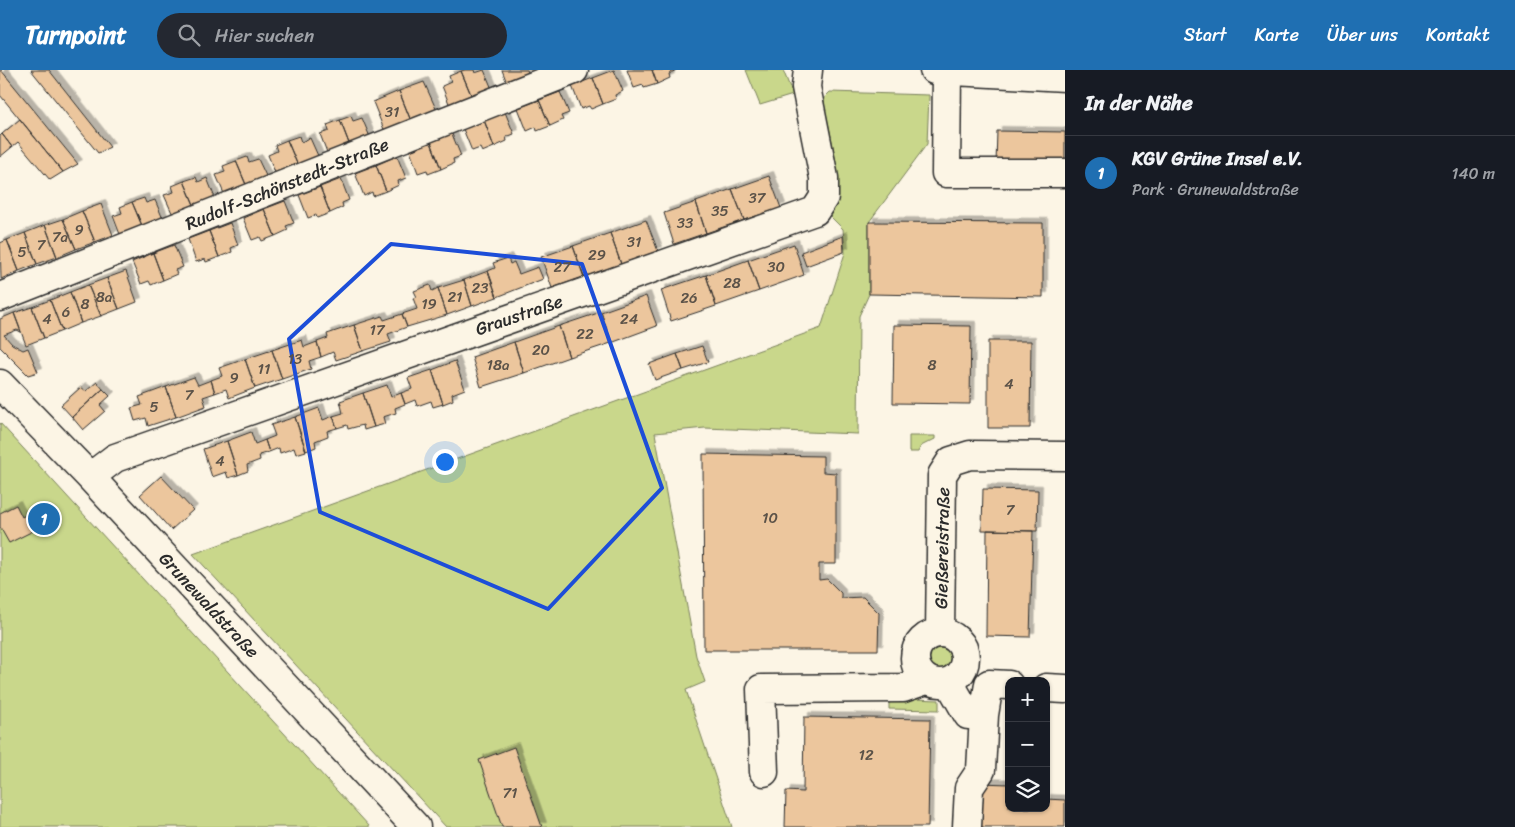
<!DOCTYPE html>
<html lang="de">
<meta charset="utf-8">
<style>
:root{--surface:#171b24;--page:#242831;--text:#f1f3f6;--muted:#9ea1a6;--line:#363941;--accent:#1f6fb2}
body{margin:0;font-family:Sriracha,sans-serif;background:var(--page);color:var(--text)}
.controls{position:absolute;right:15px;bottom:15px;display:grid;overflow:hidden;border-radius:10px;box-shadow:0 1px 4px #0004}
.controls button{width:45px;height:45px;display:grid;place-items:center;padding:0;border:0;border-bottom:1px solid var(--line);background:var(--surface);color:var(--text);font:25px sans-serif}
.you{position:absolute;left:444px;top:391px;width:18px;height:18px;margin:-12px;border:4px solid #fff;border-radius:50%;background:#1a73e8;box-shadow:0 0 0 8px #1a73e833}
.badge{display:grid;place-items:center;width:32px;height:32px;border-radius:50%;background:var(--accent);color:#fff;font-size:16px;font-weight:700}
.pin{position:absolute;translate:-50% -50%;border:2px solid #fff;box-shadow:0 1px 5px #0006}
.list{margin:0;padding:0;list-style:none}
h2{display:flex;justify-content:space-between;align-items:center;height:65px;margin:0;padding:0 20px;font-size:21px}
h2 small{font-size:16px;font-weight:400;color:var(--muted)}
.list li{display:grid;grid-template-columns:32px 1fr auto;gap:15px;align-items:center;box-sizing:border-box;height:75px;padding:0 20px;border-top:1px solid var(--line)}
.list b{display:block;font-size:19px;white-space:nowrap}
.list p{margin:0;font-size:16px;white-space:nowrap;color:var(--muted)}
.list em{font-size:16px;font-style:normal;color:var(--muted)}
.icon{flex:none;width:28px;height:28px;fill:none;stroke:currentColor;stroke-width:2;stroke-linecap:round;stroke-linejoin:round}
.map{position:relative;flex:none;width:1065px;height:757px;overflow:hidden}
header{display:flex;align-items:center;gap:30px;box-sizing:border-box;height:70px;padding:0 25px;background:var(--accent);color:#fff}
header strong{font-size:24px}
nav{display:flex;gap:28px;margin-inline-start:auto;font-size:18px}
.search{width:350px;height:45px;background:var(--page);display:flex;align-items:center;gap:12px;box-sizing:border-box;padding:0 18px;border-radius:28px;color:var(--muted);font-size:19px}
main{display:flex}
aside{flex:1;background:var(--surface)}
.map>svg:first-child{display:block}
.green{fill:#c9d78b;stroke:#7a815b}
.building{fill:#ecc69d;stroke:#2b2b2b;filter:url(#shadow)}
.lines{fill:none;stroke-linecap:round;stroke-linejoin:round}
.minor-casing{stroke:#2b2b2b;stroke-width:31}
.minor{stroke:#fcf5e5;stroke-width:28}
.marked{fill:none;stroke:#1d4ed8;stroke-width:4;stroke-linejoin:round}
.labels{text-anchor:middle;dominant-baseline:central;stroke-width:4;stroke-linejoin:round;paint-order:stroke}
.number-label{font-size:15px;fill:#5b5248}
.street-label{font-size:18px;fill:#2b2b2b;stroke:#fcf5e5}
</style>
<header>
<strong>Turnpoint</strong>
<div class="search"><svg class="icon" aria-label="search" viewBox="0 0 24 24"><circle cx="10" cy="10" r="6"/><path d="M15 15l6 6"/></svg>Hier suchen</div>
<nav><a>Start</a><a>Karte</a><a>Über uns</a><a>Kontakt</a></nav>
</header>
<main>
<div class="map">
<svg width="1065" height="757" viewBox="0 0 1065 757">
<defs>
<filter id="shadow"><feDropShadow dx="4.5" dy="-4.5" stdDeviation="0" flood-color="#0004"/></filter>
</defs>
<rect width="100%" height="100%" fill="#fcf5e5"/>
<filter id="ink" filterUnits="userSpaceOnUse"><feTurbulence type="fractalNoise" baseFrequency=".02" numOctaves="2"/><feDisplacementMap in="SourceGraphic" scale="10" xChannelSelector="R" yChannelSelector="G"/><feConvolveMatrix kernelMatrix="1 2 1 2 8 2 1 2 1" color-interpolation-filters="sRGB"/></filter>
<g filter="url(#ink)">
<!-- green -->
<path class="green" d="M746,0H783L793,25L760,35Z
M830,22L929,25L927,74L869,152V224L859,246L858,364L705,358L655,363L696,586L705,612L686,620L732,757H446L193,484L821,258L845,183L843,159L830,146C846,112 830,68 824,33L825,27Z
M0,353L370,757H0Z
M909,366H935V369L921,376L918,382H909Z
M928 590a12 12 0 1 1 24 0a12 12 0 1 1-24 0Z
M889,628L939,630V640L889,639Z"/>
<!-- building -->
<path class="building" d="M0,0H1L78,94L63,102L0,25Z
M31,0H49L110,77L98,83Z
M465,0H474L475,3L484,0L492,19L472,27L461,1Z
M502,0H527L529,4L507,13Z
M614,0L623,21L615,25L616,29L603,34L593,8Z
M627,0H652L657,14L644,18L643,15L634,18Z
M652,0H676L669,4L670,8L657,14Z
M461,1L472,27L450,36L442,16L451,12L449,6Z
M593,8L603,34L591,39L589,36L581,39L572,16Z
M424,12L437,41L411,51L399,21Z
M399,21L411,51L385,62L373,32Z
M560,22L569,43L561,46L563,50L550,56L539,30Z
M539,30L550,56L537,61L536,57L527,61L518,38Z
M505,42L514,64L506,67L507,71L494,77L484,50Z
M351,46L353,51L362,48L370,67L350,76L340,50Z
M20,49L63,102L50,110L18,72L12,77L2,64Z
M340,50L350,76L328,85L320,64L329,61L327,55Z
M484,50L494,77L482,82L480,78L472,81L463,59Z
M997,61L1065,62V94H996Z
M2,64L12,77L0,87V66Z
M452,64L461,86L453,89L454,93L441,99L431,72Z
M299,66L301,72L310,68L319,88L298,96L287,70Z
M287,70L298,96L276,105L268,85L277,81L275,75Z
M431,72L441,99L428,104L427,100L418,103L410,81Z
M397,86L406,108L398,111L399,115L386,121L376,95Z
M247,87L249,92L258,89L267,108L247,117L236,91Z
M236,91L247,117L225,126L216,105L225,102L223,96Z
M376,95L386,121L373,126L372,122L364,126L355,103Z
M769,106L781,138L744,150L732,119Z
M196,107L198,112L207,108L215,128L195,137L184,111Z
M341,109L349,130L342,133L343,137L330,143L320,117Z
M184,111L195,137L173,145L164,125L174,122L172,116Z
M320,117L330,143L317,148L316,145L308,148L299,125Z
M732,119L744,150L706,163L696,132Z
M144,128L146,133L155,130L163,149L143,158L132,132Z
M285,131L294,153L286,156L288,160L275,166L264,139Z
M132,132L143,158L121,167L113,146L122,143L120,137Z
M696,132L706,163L674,174L664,143Z
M101,134L113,165L95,172L82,141Z
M264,139L275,166L262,171L260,167L252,170L243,148Z
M82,141L95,172L76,179L63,149Z
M63,149L76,179L57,187L45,155Z
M646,150L658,181L621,194L610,163Z
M869,152L1043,153V227L869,224Z
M230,153L238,175L231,178L232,182L219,187L209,161Z
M45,155L57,187L37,194L25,163Z
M209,161L219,187L206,192L205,189L196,192L188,169Z
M25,163L37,194L19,201L7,170Z
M610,163L621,194L584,207L573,176Z
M843,166L844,182L806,196L801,182Z
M7,170L19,201L1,209L0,173Z
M794,174L804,205L759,221L748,190Z
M174,175L183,197L175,200L177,204L163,210L153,183Z
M573,176L584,207L552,218L541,187Z
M153,183L163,210L151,215L149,211L141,214L132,192Z
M508,188L510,194L514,192L519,204L538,197L543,209L497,227L488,201L495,198L493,193Z
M748,190L759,221L716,236L706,205Z
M126,201L137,232L119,239L107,208Z
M488,201L497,227L472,236L464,210Z
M706,205L716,236L671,251L661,220Z
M107,208L119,239L101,246L88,215Z
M464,210L472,236L447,245L438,218Z
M88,215L101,246L81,253L70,222Z
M430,215L432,221L438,218L447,245L407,257L402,244L417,239L413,228L417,227L414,221Z
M70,222L81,253L62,261L50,230Z
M646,226L657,256L611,273L601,242Z
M50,230L62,261L44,268L32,237Z
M32,237L44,268L26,275L14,243Z
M601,242L611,273L569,287L559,256Z
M14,243L21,262L17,260L4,265L12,274L23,280L28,278L38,302L28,305L0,277V249Z
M402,244L407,257L388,264L391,272L363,281L354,255L382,246L384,250Z
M354,255L363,281L336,290L333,282L321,287L317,272L328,268L327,264Z
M894,255L971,256L970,334L893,333Z
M559,256L569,287L524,303L514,272Z
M302,270L304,277L317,272L321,287L309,291L311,299L282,309L272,280Z
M988,271H1031L1030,358H988Z
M514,272L524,303L481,317L472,287Z
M702,276L708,292L683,300L677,284Z
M272,280L282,309L255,318L245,289Z
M677,284L683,300L655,310L649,294Z
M245,289L255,318L229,328L226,319L215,323L211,310L222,306L219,298Z
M455,291L465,319L452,324L453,330L443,334L432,300Z
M432,300L443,334L433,337L431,331L417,336L415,330L405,334L401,323L412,319L408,308Z
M194,307L198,315L211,310L215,323L203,327L206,336L176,347L166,317Z
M97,312L103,319L72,347L61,335L81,317L86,321Z
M387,315L391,327L401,323L405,334L395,338L396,343L383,347L385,354L374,357L363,323Z
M166,317L176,347L148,356L146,348L135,351L131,338L142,335L139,327Z
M103,319L110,326L100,335L105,341L83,360L72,347Z
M363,323L374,357L364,360L363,355L348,359L347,355L337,358L333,346L343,343L340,331Z
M319,338L323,350L333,346L337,358L327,361L328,366L315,371L316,377L306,381L295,347Z
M295,347L306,381L296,384L294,378L280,383L279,378L269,382L265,370L275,366L271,355Z
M251,362L255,374L265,370L269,382L259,385L260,390L247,395L248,401L238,405L227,371Z
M227,371L238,405L228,408L226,402L212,407L203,379Z
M703,384L823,386V402L836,403V494H819V510L827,509L841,523V528L863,527L879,543L878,580H704Z
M161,406L193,440L171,460L140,425Z
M983,419L1038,420L1037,461L982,460Z
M16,435L22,447L29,443L37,459L9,473L0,457V443Z
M987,460L1033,461L1030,567L986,566Z
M804,647L930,649L928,757H785L786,721L803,722Z
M514,677L542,757H502L479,690Z
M980,713L1009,714V738H1046V729L1065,730V757H979Z"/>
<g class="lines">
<!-- minor casing -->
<g class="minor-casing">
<path id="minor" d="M934,0L1065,7
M947,1L946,103H1065
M0,227L574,0
M0,314L90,407L416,757
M90,407L115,388L815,141L824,127V108L806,17L808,0
M915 588a25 25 0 1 1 50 0a25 25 0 1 1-50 0Z
M940,563L942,405L951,391L970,385L1065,386
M949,612L968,645H984L989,614L1009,615
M1046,618L1065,619
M764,702L761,619L903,618L926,610
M967,757L969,718L981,700L984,645"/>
</g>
<!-- minor -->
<use href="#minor" class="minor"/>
</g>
</g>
<!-- marked area -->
<path class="marked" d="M391,174L582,194L662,418L548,539L320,442L289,269Z"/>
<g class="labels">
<!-- number labels -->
<g class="number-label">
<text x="392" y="42">31</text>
<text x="757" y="128">37</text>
<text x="720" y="141">35</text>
<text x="685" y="153">33</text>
<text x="79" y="160">9</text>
<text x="60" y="167">7a</text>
<text x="634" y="172">31</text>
<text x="41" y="175">7</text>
<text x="22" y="182">5</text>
<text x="597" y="185">29</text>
<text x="562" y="197">27</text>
<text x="776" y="197">30</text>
<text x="732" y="213">28</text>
<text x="480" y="218">23</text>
<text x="104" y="227">8a</text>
<text x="455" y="227">21</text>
<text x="689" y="228">26</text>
<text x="85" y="234">8</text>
<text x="429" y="234">19</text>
<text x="66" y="242">6</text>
<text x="47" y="249">4</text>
<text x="629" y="249">24</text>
<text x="377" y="260">17</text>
<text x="585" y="264">22</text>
<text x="541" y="280">20</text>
<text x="295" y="289">13</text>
<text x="498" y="295">18a</text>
<text x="932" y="295">8</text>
<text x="264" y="299">11</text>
<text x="234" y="308">9</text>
<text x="1009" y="314">4</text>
<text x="189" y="325">7</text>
<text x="154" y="337">5</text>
<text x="220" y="391">4</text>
<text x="1010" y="440">7</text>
<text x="770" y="448">10</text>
<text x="866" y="685">12</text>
<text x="510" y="723">71</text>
</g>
<!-- street labels -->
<g class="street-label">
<text transform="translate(287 114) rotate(-22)">Rudolf-Schönstedt-Straße</text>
<text transform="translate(519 245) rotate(-19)">Graustraße</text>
<text transform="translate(942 478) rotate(-89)">Gießereistraße</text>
<text transform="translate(209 535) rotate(47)">Grunewaldstraße</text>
</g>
</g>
</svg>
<div class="controls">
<button>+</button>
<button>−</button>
<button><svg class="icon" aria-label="layers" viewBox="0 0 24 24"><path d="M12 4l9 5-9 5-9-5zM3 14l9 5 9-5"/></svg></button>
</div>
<div class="you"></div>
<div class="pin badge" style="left:44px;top:449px">1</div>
</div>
<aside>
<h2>In der Nähe<small></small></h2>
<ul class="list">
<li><span class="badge">1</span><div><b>KGV Grüne Insel e.V.</b><p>Park · Grunewaldstraße</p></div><em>140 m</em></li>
</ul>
</aside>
</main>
